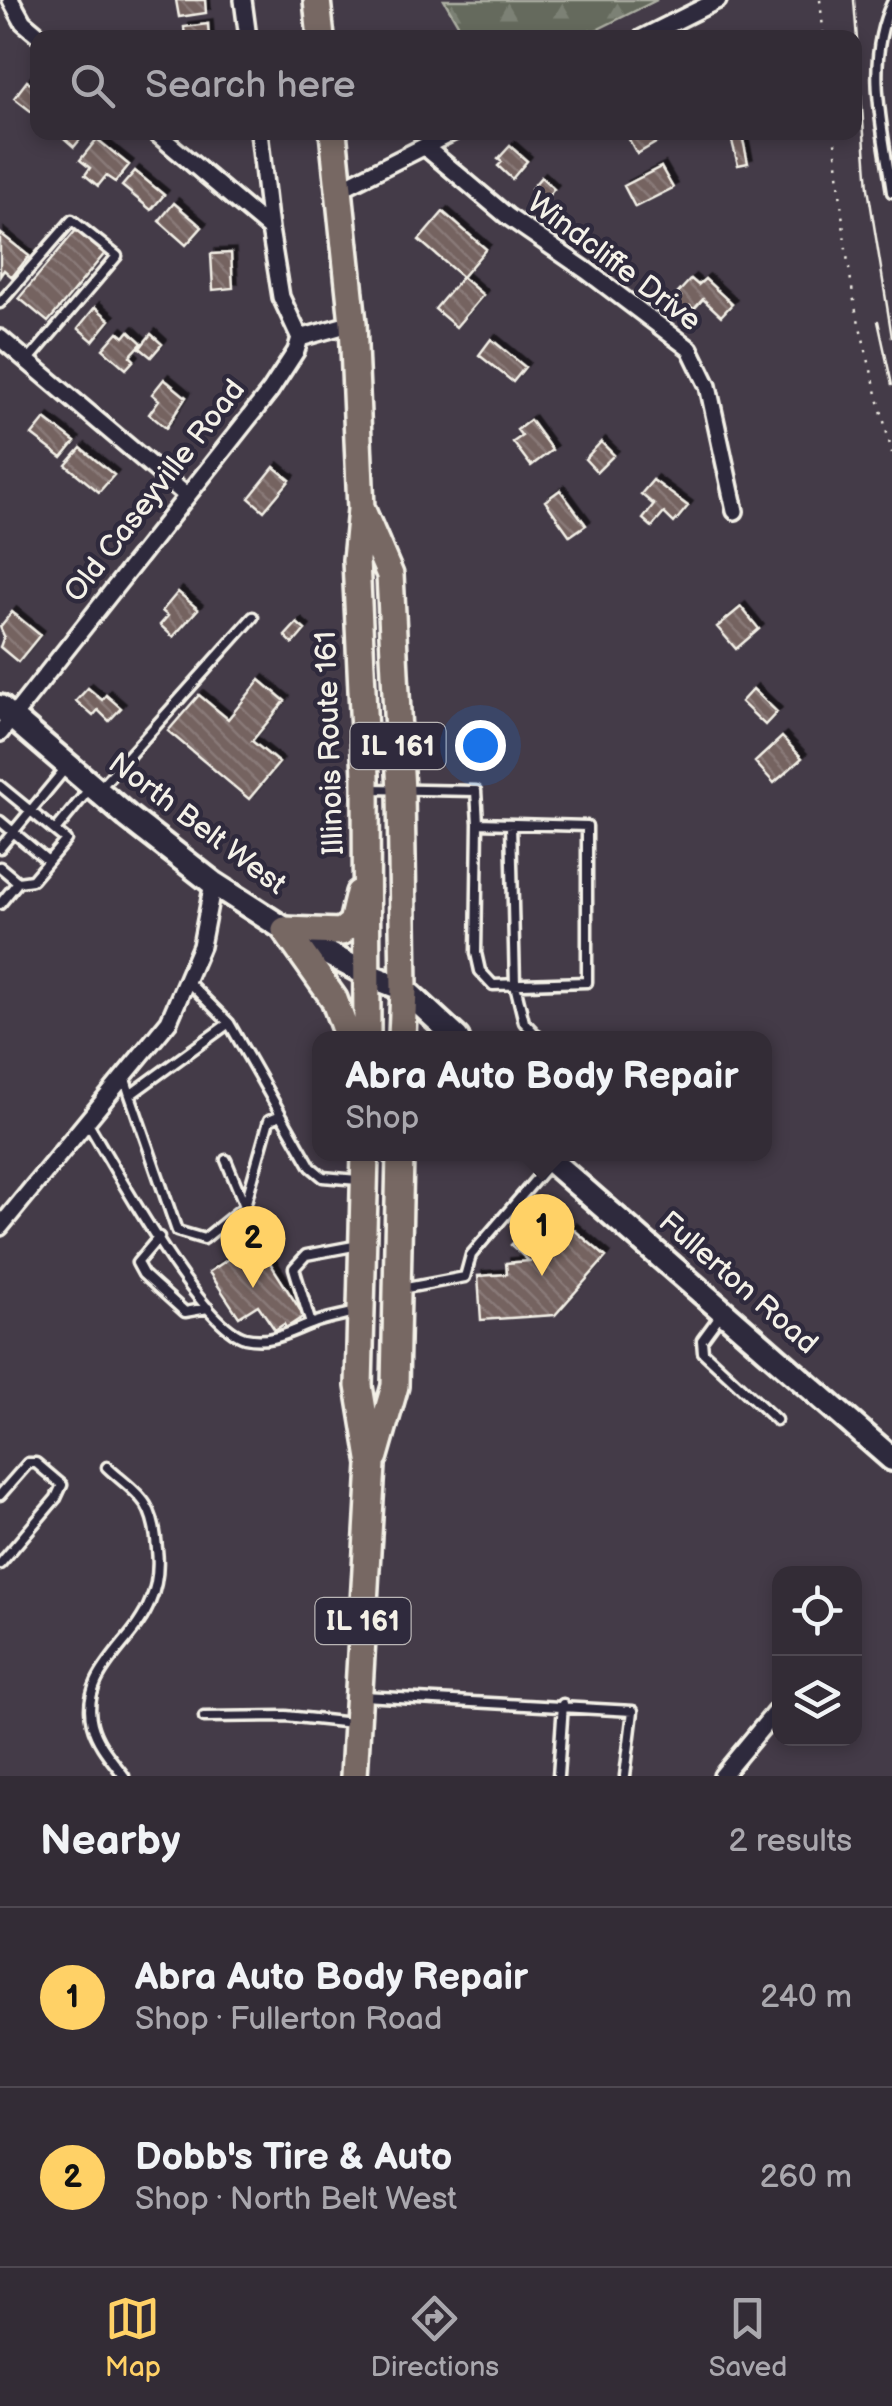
<!DOCTYPE html>
<meta charset="utf-8">
<style>
:root{--surface:#332c36;--page:#3b343e;--text:#f1f3f6;--muted:#a9a7ad;--line:#4e4851;--accent:#ffd166}
body{margin:0;font-family:"Balsamiq Sans",sans-serif;background:var(--page);color:var(--text)}
.controls{position:absolute;right:30px;bottom:30px;display:grid;overflow:hidden;border-radius:20px;box-shadow:0 5px 15px #0003}
.controls button{width:90px;height:90px;display:grid;place-items:center;padding:0;border:0;border-bottom:2px solid var(--line);background:var(--surface);color:var(--text);font:50px sans-serif}
.you{position:absolute;left:480px;top:745px;width:35px;height:35px;margin:-25px;border:8px solid #fff;border-radius:50%;background:#1a73e8;box-shadow:0 0 0 15px #1a73e833}
.badge{display:grid;place-items:center;width:65px;height:65px;border-radius:50%;background:var(--accent);color:#111;font-size:32px;font-weight:700}
.pin{position:absolute;translate:-50% -82px;filter:drop-shadow(0 2px 5px #0008)}
.pin::after{content:'';position:absolute;top:52px;width:35px;height:30px;background:inherit;clip-path:polygon(0 0,100% 0,50% 100%)}
.popup{position:absolute;left:312px;top:1031px;width:460px;height:130px;box-sizing:border-box;display:grid;place-content:center;border-radius:20px;background:var(--surface);filter:drop-shadow(0 2px 8px #0005);font-size:32px;white-space:nowrap;color:var(--muted)}
.popup b{font-size:38px;color:var(--text)}
.popup::after{content:'';position:absolute;left:50%;top:100%;margin-left:-20px;border:20px solid transparent;border-top-color:var(--surface)}
.list{margin:0;padding:0;list-style:none}
h2{display:flex;justify-content:space-between;align-items:center;height:130px;margin:0;padding:0 40px;font-size:42px}
h2 small{font-size:32px;font-weight:400;color:var(--muted)}
.list li{display:grid;grid-template-columns:65px 1fr auto;gap:30px;align-items:center;box-sizing:border-box;height:180px;padding:0 40px;border-top:2px solid var(--line)}
.list b{display:block;font-size:38px;white-space:nowrap}
.list p{margin:0;font-size:32px;white-space:nowrap;color:var(--muted)}
.list em{font-size:32px;font-style:normal;color:var(--muted)}
.icon{flex:none;width:55px;height:55px;fill:none;stroke:currentColor;stroke-width:2;stroke-linecap:round;stroke-linejoin:round}
.map{position:relative;flex:none;width:892px;height:1776px;overflow:hidden}
.search{position:absolute;background:var(--surface);box-shadow:0 5px 15px #0003;left:30px;right:30px;top:30px;height:110px;display:flex;align-items:center;gap:25px;box-sizing:border-box;padding:0 35px;border-radius:20px;color:var(--muted);font-size:38px}
.sheet{height:490px;background:var(--surface)}
nav{display:flex;justify-content:space-around;align-items:center;box-sizing:border-box;height:140px;border-top:2px solid var(--line);background:var(--surface);font-size:28px;color:var(--muted)}
nav a{display:grid;justify-items:center;gap:5px}
nav .on{color:var(--accent)}
.map>svg:first-child{display:block}
.forest{fill:url(#forest-firs);stroke:#acaea2;stroke-width:2.5}
.building{fill:url(#building-back-hatch);stroke:#f4f1e8;stroke-width:2.5;filter:url(#shadow)}
.lines{fill:none;stroke-linecap:round;stroke-linejoin:round}
.lane-casing{stroke:#f4f1e8;stroke-width:15}
.street-casing{stroke:#f4f1e8;stroke-width:22}
.secondary-casing{stroke:#f4f1e8;stroke-width:30}
.primary-casing{stroke:#f4f1e8;stroke-width:32}
.path{stroke:#f4f1e8;stroke-width:2.5;stroke-dasharray:2.5 8;stroke-linecap:butt}
.lane{stroke:#2f2a3d;stroke-width:8}
.street{stroke:#2f2a3d;stroke-width:15}
.secondary{stroke:#2f2a3d;stroke-width:22}
.primary{stroke:#776864;stroke-width:25}
.tram{stroke:#f4f1e8;stroke-width:2.5}
.labels{text-anchor:middle;dominant-baseline:central;stroke-width:9;stroke-linejoin:round;paint-order:stroke}
.shield{fill:#2f2a3d;stroke:#b9b5b5;stroke-width:2.5}
.shield-label{font-size:28px;font-weight:bold;fill:#f4f1e8}
.street-label{font-size:30px;fill:#f4f1e8;stroke:#2f2a3d}
</style>
<div class="map">
<svg width="892" height="1776" viewBox="0 0 892 1776">
<defs>
<pattern id="forest-firs" width="22" height="20" patternUnits="userSpaceOnUse" patternTransform="scale(2.5)"><rect width="22" height="20" fill="#656b5d"/><path d="M5 1l3.5 6h-7zM16 11l3.5 6h-7z" fill="#7c8174"/></pattern>
<pattern id="building-back-hatch" width="6" height="6" patternUnits="userSpaceOnUse" patternTransform="scale(2.5)"><rect width="6" height="6" fill="#756361"/><path d="M-1 5l2 2M0 0l6 6M5-1l2 2" fill="none" stroke="#897a78"/></pattern>
<filter id="shadow"><feDropShadow dx="4.5" dy="-4.5" stdDeviation="0" flood-color="#0009"/></filter>
</defs>
<rect width="100%" height="100%" fill="#443b48"/>
<filter id="ink" filterUnits="userSpaceOnUse"><feTurbulence type="fractalNoise" baseFrequency=".01" numOctaves="2"/><feDisplacementMap in="SourceGraphic" scale="20" xChannelSelector="R" yChannelSelector="G"/><feConvolveMatrix kernelMatrix="1 2 1 2 8 2 1 2 1" color-interpolation-filters="sRGB"/></filter>
<g filter="url(#ink)">
<!-- forest -->
<path class="forest" d="M444,0H657L582,37L466,38Z"/>
<!-- building -->
<path class="building" d="M176,0H205L206,13L179,17Z
M208,24L209,38H185L184,27Z
M27,81L38,89V105L32,112L14,98Z
M57,132H86L74,147Z
M625,132H654L659,141L637,154Z
M742,135L748,163L738,165L731,137Z
M97,139L129,165L115,182L106,176L98,186L85,175L90,168L80,160Z
M510,146L527,161L512,179L498,166L502,162L498,159Z
M661,167L673,188L635,207L624,186Z
M135,171L164,195L151,210L122,186Z
M541,177L554,189L544,201L531,189Z
M174,203L202,227L186,245L159,221Z
M443,212L486,249L462,277L419,240Z
M77,229L106,252L48,322L19,298Z
M0,233L29,256L12,277L4,270L0,276Z
M231,253L233,288L213,290L211,254Z
M462,277L483,295L456,327L435,309Z
M691,279L698,285L705,279L732,304L721,316L703,299L694,309L690,306L683,313L674,305L681,297L678,293Z
M95,307L110,320L93,341L78,328Z
M129,331L142,343L130,356L134,360L126,369L103,349L118,332L124,337Z
M151,334L162,344L151,357L140,348Z
M491,339L525,367L513,382L479,355Z
M164,379L186,397L166,428L149,414L159,400L152,394Z
M45,419L75,442L62,458L32,435Z
M530,420L552,450L531,466L513,442L522,436L517,430Z
M601,442L614,455L597,472L585,459Z
M81,448L114,475L99,492L66,465Z
M274,467L290,480L264,511L249,498Z
M653,480L688,506L674,523L664,513L652,527L643,519L654,505L641,494Z
M560,490L586,525L570,536L545,501Z
M178,592L198,609L173,637L160,625L168,616L162,611Z
M741,607L759,629L736,649L717,627Z
M12,612L40,635L18,662L0,647L4,636L0,627Z
M297,623L305,630L293,644L285,636Z
M260,680L285,701L252,741L279,763L249,799L168,731L199,695L228,719Z
M88,688L102,700L106,695L121,708L109,721L98,710L93,716L76,701Z
M753,689L777,712L765,725L741,702Z
M782,737L802,758L774,783L755,762Z
M532,1221L539,1228L545,1222L553,1229L548,1235L558,1244L572,1228L606,1257L555,1315L481,1320L478,1276L507,1274L506,1263L529,1261L511,1245L521,1235H525V1229Z
M256,1241L304,1316L286,1328L284,1324L275,1330L258,1305L239,1317L209,1272Z"/>
<g class="lines">
<!-- lane casing -->
<g class="lane-casing">
<path id="lane" d="M892,3C864,60 883,131 892,192
M0,303L72,220L117,256L28,361
M0,786L66,840L32,880L18,882
M100,788L253,617
M371,789L476,791L478,823L587,826V982L493,985L480,971L476,953L478,823
M0,821L48,861
M511,824L515,985L524,1022L539,1038
M55,831L90,788
M0,848L65,769
M0,867L18,882L0,904
M187,981L229,1023L311,1167L323,1177L358,1180
M125,1079L130,1095L229,1023
M130,1095L177,1231L204,1239L245,1206L269,1120L281,1115
M87,1122C114,1166 200,1326 245,1338C270,1344 290,1332 311,1324C325,1318 341,1316 356,1312
M226,1160L245,1206
M159,1237L137,1263L143,1274L185,1312L208,1308
M401,1289L465,1277L471,1255L548,1165
M721,1314L702,1340L703,1352L776,1420
M311,1324L294,1268L306,1255L359,1245
M107,1467C119,1479 137,1490 146,1505C154,1518 156,1534 157,1549C159,1567 157,1586 150,1602C134,1644 79,1673 92,1724C97,1744 112,1760 124,1776
M0,1495L28,1463H36L62,1485L56,1498L0,1564
M363,1696L633,1711L625,1776
M204,1717L286,1716L352,1723
M558,1776L563,1704"/>
</g>
<!-- street casing -->
<g class="street-casing">
<path id="street" d="M11,0L23,22L42,38
M243,0L248,38
M642,38L718,0
M155,132L270,229L281,297L300,338
M259,132L270,229
M425,147L507,216L587,271L690,349L708,386L735,511
M340,189L453,132
M0,338L187,496
M0,733L270,391L296,351L300,338L353,323
M0,1227L169,1021L201,946L213,883
M722,1776L780,1706"/>
</g>
<!-- secondary casing -->
<g class="secondary-casing">
<path id="secondary" d="M0,707L127,816L213,883L300,939L368,975L404,989L457,1038
M543,1154L892,1459"/>
</g>
<!-- primary casing -->
<g class="primary-casing">
<path id="primary" d="M317,0L321,38
M333,132L353,323L361,509L356,560L366,776L367,1038
M362,510L390,575L401,792L404,989L402,1038
M285,930L341,932L352,923L359,893
M285,930L334,999L348,1038
M375,1456L395,1386L400,1154
M354,1776L372,1465L359,1386L365,1154"/>
</g>
<!-- path -->
<path class="path" d="M820,0L824,38
M834,132L845,243L855,307L892,453"/>
<!-- lane -->
<use href="#lane" class="lane"/>
<!-- street -->
<use href="#street" class="street"/>
<!-- secondary -->
<use href="#secondary" class="secondary"/>
<!-- primary -->
<use href="#primary" class="primary"/>
<!-- tram -->
<path class="tram" d="M854,0L868,188L892,337
M878,321L892,385"/>
</g>
</g>
<g class="labels">
<!-- shield labels -->
<g class="shield">
<rect x="350.5" y="723" width="95" height="46" rx="8"/>
<rect x="315.5" y="1598" width="95" height="46" rx="8"/>
</g>
<g class="shield-label">
<text x="398" y="746">IL 161</text>
<text x="363" y="1621">IL 161</text>
</g>
<!-- street labels -->
<g class="street-label">
<text transform="translate(614 262) rotate(37)">Windcliffe Drive</text>
<text transform="translate(155 491) rotate(-52)">Old Caseyville Road</text>
<text transform="translate(330 743) rotate(-92)">Illinois Route 161</text>
<text transform="translate(197 824) rotate(37)">North Belt West</text>
<text transform="translate(738 1283) rotate(41)">Fullerton Road</text>
</g>
</g>
</svg>
<div class="controls">
<button><svg class="icon" aria-label="locate" viewBox="0 0 24 24"><circle cx="12" cy="12" r="6"/><path d="M12 2v4M12 18v4M2 12h4M18 12h4"/></svg></button>
<button><svg class="icon" aria-label="layers" viewBox="0 0 24 24"><path d="M12 4l9 5-9 5-9-5zM3 14l9 5 9-5"/></svg></button>
</div>
<div class="you"></div>
<div class="pin badge" style="left:542px;top:1276px">1</div>
<div class="popup"><b>Abra Auto Body Repair</b>Shop</div>
<div class="pin badge" style="left:253px;top:1288px">2</div>
<div class="search"><svg class="icon" aria-label="search" viewBox="0 0 24 24"><circle cx="10" cy="10" r="6"/><path d="M15 15l6 6"/></svg>Search here</div>
</div>
<section class="sheet">
<h2>Nearby<small>2 results</small></h2>
<ul class="list">
<li><span class="badge">1</span><div><b>Abra Auto Body Repair</b><p>Shop · Fullerton Road</p></div><em>240 m</em></li>
<li><span class="badge">2</span><div><b>Dobb's Tire &amp; Auto</b><p>Shop · North Belt West</p></div><em>260 m</em></li>
</ul>
</section>
<nav>
<a class="on"><svg class="icon" aria-label="map" viewBox="0 0 24 24"><path d="M3 6l6-2 6 2 6-2v14l-6 2-6-2-6 2zM9 4v14M15 6v14"/></svg>Map</a>
<a><svg class="icon" aria-label="directions" viewBox="0 0 24 24"><path d="M12 3l9 9-9 9-9-9zM9 14v-3h6M13 9l2 2-2 2"/></svg>Directions</a>
<a><svg class="icon" aria-label="saved" viewBox="0 0 24 24"><path d="M7 4h10v16l-5-4-5 4z"/></svg>Saved</a>
</nav>
